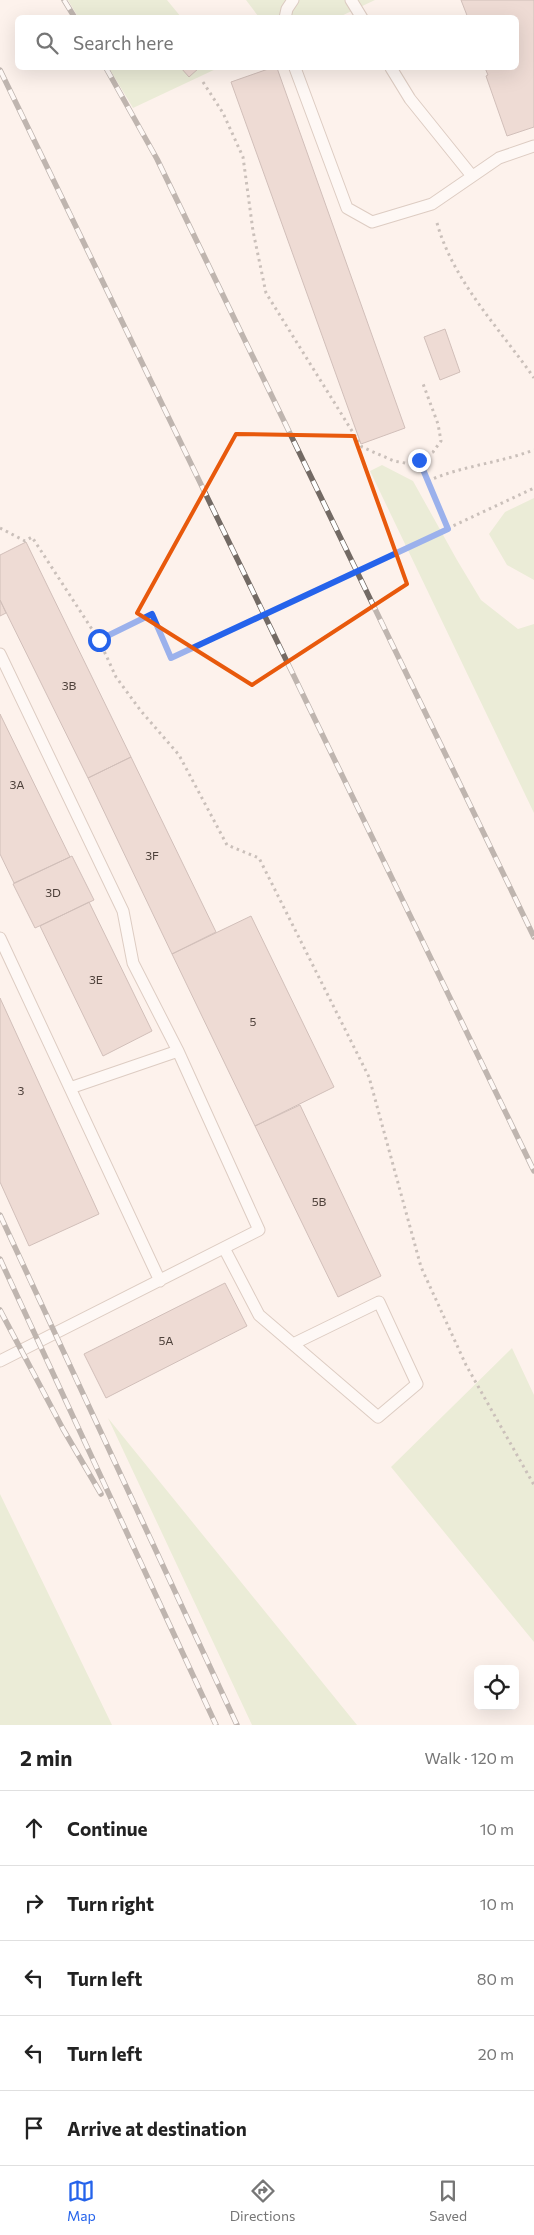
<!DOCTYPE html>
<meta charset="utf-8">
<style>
:root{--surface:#fff;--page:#f2f2f2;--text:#222;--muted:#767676;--line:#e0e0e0;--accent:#2563eb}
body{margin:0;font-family:Commissioner,sans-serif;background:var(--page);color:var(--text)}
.controls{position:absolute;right:15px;bottom:15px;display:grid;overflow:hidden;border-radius:8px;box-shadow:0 5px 20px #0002}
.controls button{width:45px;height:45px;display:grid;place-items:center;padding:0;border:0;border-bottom:1px solid var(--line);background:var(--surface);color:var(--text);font:25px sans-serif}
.stop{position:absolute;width:15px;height:15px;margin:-11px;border:4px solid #2563eb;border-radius:50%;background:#fff}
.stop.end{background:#2563eb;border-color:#fff;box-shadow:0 1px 5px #0008}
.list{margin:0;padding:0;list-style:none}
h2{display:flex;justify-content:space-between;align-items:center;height:65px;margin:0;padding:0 20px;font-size:21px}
h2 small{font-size:16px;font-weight:400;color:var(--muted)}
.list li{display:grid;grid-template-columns:32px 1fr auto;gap:15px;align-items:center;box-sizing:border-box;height:75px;padding:0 20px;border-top:1px solid var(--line)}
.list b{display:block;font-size:19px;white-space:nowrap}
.list em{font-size:16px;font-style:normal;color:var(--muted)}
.icon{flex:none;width:28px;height:28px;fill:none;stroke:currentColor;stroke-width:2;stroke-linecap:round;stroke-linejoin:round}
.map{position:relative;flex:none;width:534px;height:1725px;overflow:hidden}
.search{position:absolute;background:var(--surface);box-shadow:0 5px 20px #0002;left:15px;right:15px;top:15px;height:55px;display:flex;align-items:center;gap:12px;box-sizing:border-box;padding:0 18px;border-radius:8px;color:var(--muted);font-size:19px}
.sheet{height:440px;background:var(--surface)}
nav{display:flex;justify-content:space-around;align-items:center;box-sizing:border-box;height:70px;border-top:1px solid var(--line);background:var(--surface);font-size:14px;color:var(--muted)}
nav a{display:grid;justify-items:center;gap:2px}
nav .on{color:var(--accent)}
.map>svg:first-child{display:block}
.green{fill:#d6e4bc}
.building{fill:#dbbeb7;stroke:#9c817a}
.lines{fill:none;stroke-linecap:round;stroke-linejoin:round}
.service-casing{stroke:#b69e8f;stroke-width:13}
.path{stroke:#8d837d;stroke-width:3;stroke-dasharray:2.5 4;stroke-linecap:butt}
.service{stroke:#fff;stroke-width:11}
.rail-casing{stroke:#736a64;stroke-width:5.5}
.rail{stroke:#fff;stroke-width:4;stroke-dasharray:11;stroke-linecap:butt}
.path-bridge{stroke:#8d837d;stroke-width:3;stroke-dasharray:2.5 4;stroke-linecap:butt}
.route{stroke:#2563eb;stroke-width:6}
.marked{fill:none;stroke:#e8590c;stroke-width:4;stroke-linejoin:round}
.labels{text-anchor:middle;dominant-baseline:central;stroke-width:4;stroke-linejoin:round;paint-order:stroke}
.number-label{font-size:12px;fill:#4d403a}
</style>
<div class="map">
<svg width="534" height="1725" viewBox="0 0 534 1725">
<rect width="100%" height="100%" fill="#fdf2ec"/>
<!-- green -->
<path class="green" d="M68,0H167L181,17H78Z
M246,0H375L337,18L263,17L258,16Z
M109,68H218L133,108Z
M382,465L413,481L457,560L481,600L518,629L534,624V813L370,471Z
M534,498V580L507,565L489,534L505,512Z
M512,1348L534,1395V1642L391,1467Z
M108,1418L357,1725H252Z
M0,1494L112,1725H0Z"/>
<!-- building -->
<path class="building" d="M461,0H534V127L507,136L486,76L488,75L485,68H516V18H468Z
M181,68H199L189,77Z
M271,68H277L405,428L361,444L231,82Z
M445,329L460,372L440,380L424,337Z
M26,542L131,757L88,778L0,600V555Z
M0,600L6,613L0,616Z
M0,714L70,857L14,883L0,854Z
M131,757L216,932L172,954L88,778Z
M72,856L94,900L35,928L13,884Z
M89,902L152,1031L103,1056L40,926Z
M251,916L334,1087L255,1126L172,954Z
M0,998L99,1214L29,1246L0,1182Z
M300,1105L381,1276L338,1297L255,1126Z
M225,1283L247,1326L106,1398L84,1354Z"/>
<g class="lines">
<!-- service casing -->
<g class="service-casing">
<path id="service" d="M351,0L362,18
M285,18L287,9L293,0
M295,68L347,208L372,222L432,204L499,158L534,146
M391,68L410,99L472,176
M0,654L123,911L133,963L178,1051L259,1230L0,1361
M0,938L160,1281
M70,1088L178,1051
M224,1248L259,1315L378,1417L417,1384L379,1302L293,1344"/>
</g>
<!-- path -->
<path class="path" d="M203,82L223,113L243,157L253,231L266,293L362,447L394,461L410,464L433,452L441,441L438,424L422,381
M437,223C453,281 500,329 534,378
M419,460L448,529
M428,481C461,466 499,463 534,450
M0,528L25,541L32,537L99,640L152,614L171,658
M99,640L116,677L141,711L179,755L227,845L259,858L369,1077L421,1267L466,1365L534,1485"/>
<!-- service -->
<use href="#service" class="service"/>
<!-- rail casing -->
<g class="rail-casing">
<path id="rail" d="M64,0L75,18
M106,68L157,159L534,937
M0,70L534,1171
M0,1215L237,1725
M0,1259L216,1725
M0,1310L63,1429L101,1494"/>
</g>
<!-- rail -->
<use href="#rail" class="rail"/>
<!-- path-bridge -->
<path class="path-bridge" d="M171,658L534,488"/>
</g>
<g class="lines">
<!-- route -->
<path class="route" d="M99,640L152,614L171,658L448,529L419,460"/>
</g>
<!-- marked area -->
<path d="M0 0H534V1725H0ZM236,434L354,436L407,584L252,685L137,613Z" fill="#fdf2ec" fill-opacity=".55" fill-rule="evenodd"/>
<path class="marked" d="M236,434L354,436L407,584L252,685L137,613Z"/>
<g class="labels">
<!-- number labels -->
<g class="number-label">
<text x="69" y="685">3B</text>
<text x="17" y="784">3A</text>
<text x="152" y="855">3F</text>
<text x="53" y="892">3D</text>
<text x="96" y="979">3E</text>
<text x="253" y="1021">5</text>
<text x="21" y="1090">3</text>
<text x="319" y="1201">5B</text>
<text x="166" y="1340">5A</text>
</g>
</g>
</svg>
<div class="controls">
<button><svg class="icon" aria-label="locate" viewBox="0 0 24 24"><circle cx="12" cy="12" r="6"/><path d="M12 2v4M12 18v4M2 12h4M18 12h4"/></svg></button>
</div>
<div class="stop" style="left:99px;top:640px"></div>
<div class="stop end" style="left:419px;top:460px"></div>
<div class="search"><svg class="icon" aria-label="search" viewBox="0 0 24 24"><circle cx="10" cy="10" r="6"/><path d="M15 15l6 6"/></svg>Search here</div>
</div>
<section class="sheet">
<h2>2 min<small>Walk · 120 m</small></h2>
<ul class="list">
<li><svg class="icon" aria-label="ahead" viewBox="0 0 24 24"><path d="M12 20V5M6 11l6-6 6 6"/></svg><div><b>Continue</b></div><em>10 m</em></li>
<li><svg class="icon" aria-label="right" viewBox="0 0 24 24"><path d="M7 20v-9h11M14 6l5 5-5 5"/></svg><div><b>Turn right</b></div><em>10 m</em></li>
<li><svg class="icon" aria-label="left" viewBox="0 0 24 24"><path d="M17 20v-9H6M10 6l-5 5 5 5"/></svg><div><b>Turn left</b></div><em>80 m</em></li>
<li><svg class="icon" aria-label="left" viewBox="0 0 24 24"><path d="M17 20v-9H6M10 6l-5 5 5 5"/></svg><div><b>Turn left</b></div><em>20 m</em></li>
<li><svg class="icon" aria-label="arrive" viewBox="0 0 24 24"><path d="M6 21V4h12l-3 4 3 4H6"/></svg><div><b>Arrive at destination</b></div></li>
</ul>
</section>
<nav>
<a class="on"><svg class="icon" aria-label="map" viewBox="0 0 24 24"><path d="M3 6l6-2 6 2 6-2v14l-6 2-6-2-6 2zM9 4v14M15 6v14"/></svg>Map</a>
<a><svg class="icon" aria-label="directions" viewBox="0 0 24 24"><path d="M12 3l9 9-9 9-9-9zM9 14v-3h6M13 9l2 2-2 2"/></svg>Directions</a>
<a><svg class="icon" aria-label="saved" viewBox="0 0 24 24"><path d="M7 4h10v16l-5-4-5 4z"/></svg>Saved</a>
</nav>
